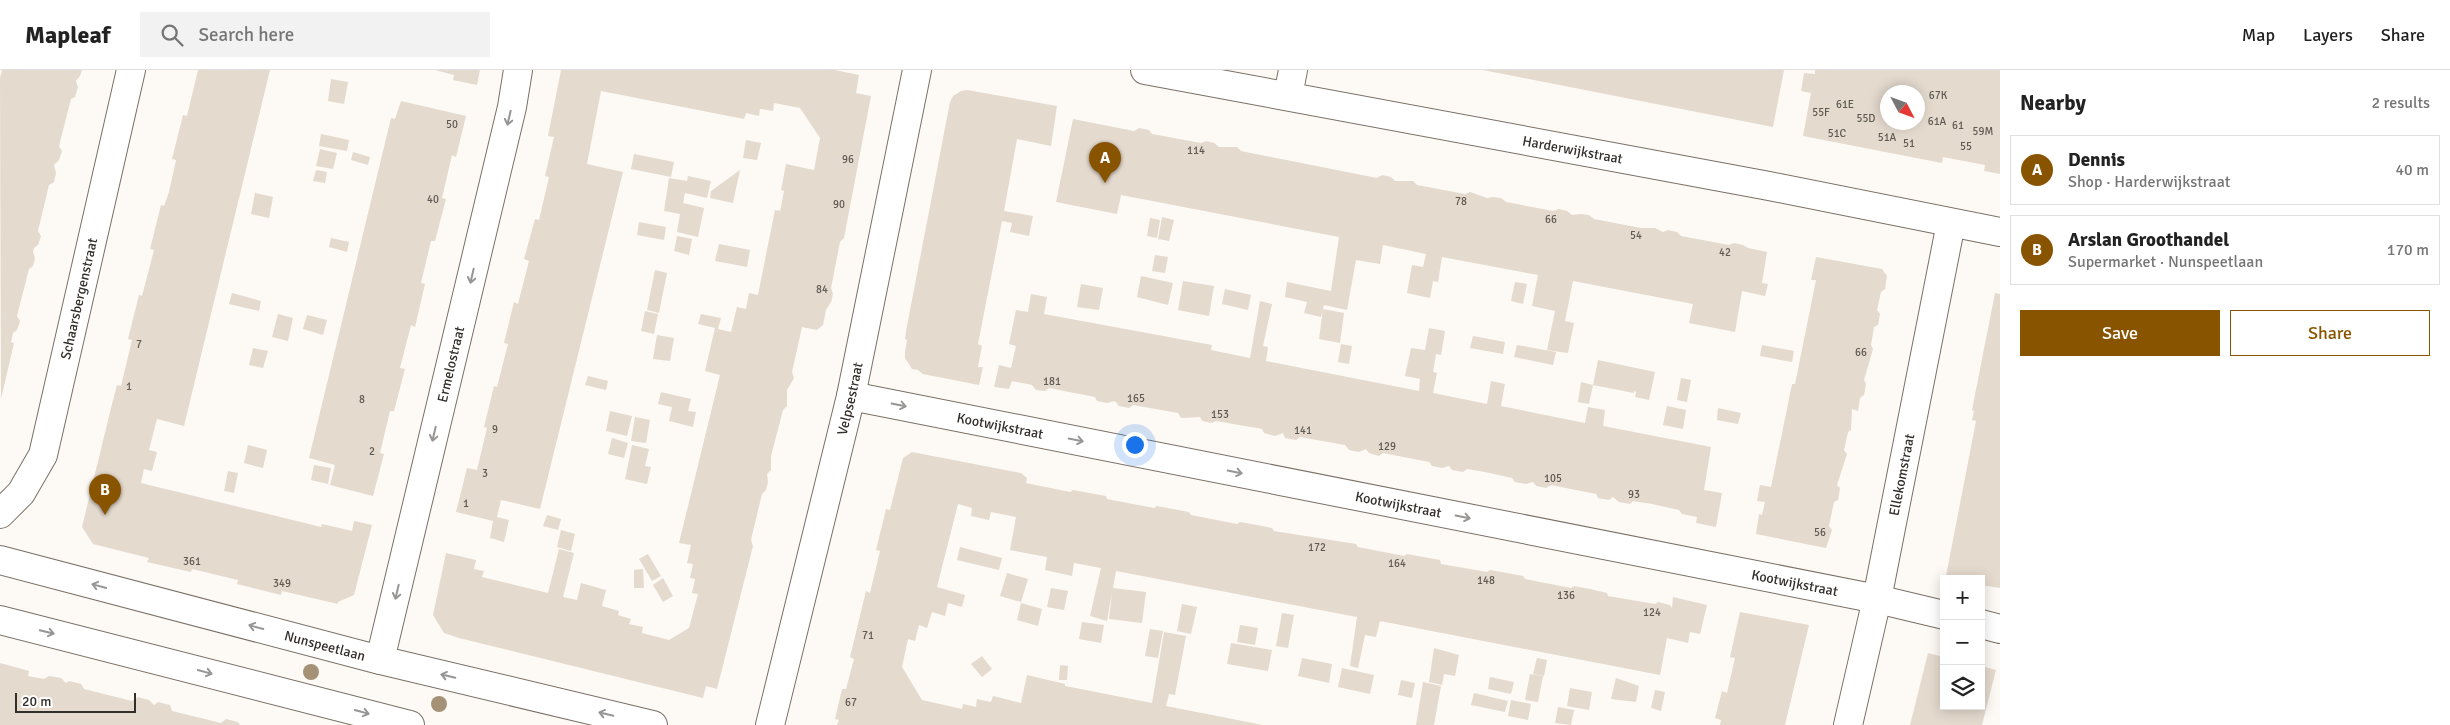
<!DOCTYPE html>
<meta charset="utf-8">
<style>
:root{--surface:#fff;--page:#f2f2f2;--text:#222;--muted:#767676;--line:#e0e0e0;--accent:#895400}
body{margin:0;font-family:Signika,sans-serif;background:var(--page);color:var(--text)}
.controls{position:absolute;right:15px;bottom:15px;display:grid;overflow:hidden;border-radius:0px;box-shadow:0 2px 12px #0003}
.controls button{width:45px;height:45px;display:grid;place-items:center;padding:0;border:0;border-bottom:1px solid var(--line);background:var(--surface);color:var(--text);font:25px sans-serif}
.compass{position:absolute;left:1880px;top:15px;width:45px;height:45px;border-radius:50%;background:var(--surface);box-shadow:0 2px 12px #0003;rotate:131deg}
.scale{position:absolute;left:15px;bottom:12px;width:121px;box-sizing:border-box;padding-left:5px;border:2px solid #322e2a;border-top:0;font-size:14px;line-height:18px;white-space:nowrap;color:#322e2a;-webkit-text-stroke:4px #fff;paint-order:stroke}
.you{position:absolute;left:1134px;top:374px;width:18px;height:18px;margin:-12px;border:4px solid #fff;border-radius:50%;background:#1a73e8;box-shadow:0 0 0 8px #1a73e833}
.badge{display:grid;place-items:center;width:32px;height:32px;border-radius:50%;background:var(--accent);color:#fff;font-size:16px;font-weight:700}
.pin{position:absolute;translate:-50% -41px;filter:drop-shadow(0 1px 2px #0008)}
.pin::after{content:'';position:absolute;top:26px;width:18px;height:15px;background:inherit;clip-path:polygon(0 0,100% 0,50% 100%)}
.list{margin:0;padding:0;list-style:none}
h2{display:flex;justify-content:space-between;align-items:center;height:65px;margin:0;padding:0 20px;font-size:21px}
h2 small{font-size:16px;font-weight:400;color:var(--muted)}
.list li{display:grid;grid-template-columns:32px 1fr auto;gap:15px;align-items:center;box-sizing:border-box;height:70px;margin:0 10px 10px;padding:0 10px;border:1px solid var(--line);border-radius:0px}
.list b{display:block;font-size:19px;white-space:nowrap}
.list p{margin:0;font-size:16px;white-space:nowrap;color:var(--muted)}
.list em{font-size:16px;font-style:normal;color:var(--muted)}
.actions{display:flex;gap:10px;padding:15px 20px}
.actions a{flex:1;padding:11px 0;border:1px solid var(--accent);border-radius:0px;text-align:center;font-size:18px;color:var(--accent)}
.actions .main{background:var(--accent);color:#fff}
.icon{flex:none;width:28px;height:28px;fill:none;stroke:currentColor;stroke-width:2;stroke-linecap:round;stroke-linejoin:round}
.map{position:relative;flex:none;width:2000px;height:655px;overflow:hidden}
header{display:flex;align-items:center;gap:30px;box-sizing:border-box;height:70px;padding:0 25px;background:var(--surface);border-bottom:1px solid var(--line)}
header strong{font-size:24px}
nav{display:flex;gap:28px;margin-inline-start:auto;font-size:18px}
.search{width:350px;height:45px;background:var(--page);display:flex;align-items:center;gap:12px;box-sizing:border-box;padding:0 18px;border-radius:0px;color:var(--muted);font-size:19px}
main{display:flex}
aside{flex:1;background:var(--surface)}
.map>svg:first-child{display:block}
.building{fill:#e5dace;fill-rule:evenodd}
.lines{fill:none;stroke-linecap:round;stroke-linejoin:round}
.street-casing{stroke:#7a7066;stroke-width:30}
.secondary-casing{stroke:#7a7066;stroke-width:30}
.street{stroke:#fff;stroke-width:28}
.secondary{stroke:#fff;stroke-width:28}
.tree{fill:#a59177}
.oneway{stroke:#989694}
.labels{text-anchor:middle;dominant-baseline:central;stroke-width:5;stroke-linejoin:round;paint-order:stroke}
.number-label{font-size:11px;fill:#5f5953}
.street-label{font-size:14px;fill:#322e2a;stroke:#fff}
</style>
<header>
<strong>Mapleaf</strong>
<div class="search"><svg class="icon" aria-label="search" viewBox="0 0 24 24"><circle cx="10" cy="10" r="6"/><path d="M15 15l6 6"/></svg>Search here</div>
<nav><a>Map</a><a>Layers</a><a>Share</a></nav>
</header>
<main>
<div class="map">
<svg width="2000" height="655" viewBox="0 0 2000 655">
<rect width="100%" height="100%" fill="#fdf9f4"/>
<!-- building -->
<path class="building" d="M2,0H82L80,6L76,11L78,17L75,27L71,29L59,76L62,81L59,90L54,95L56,103L54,112L49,115L38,161L41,166L38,175L34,178L33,182L35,188L33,196L29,199L17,246L20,251L17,260L13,263L11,272L14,273L1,329L0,8Z
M198,0H270L184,356L157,349L149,380L157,382L152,401L144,399L141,413L321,457L322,454L352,461L354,451L372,455L354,525L338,532V534L282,521L281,525L237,514L238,510L192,499L191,502L147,492L149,488L93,474L82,457L111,338L117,315L121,316L132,270L128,269L139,225L142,226L154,180L150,179L161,135L164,136L169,122L176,90L172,89L183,45L187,46Z
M435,0H480L477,15L453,10L454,5Z
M561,0H835L859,5L856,23L871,26L844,168L840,172L831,218L833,224L831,232L826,240L823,255L817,260L802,257L792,302L794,308L787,320V336L783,340L771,386V400L767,404L768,412L766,420L762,424L751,470L753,476L717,619L706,616L703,628L459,568L444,563L433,545L446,483L476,490L474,499L484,501L482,507L548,523L559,479L574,483L563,527L577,530L581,513L606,520L602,536L619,541L618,545L631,549L629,554L643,557L642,563L669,570L689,558L698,524L692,523L695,509L690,508L693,494L687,493L691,475L679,473L720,305L705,301L715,258L698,254L701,244L721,248L718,259L731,262L737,237L746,239L749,223L758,225L775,140L780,141L784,121L781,120L786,94L814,100L820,68L800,38L774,33L773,41L760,39L759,46L746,43L744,49L601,21L587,94L623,102L540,439L501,430L497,447L509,450L504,472L490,468L493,451L456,442L467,398L477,400L487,358L484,357L494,316L497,317L508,274L504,273L514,232L518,234L529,191L524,189L535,149L539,150L549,107L545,106L554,67L548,66Z
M1483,0H1784L1773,57Z
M1815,0H2000V104L1984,101L1985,95L1943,87L1942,93L1803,66L1811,23L1801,21L1804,3L1815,4ZM1888,22H1918V52H1888Z
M331,9L348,12L344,34L328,31Z
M967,20L1057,36L1051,76L1017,69L1004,141L1033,146L1029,166L1010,162L1012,153L1002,151L978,274L982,276L978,297H983L979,315L923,304L918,300L912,299L905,288V282L907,270L905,269L906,261L950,32L953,26L961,21Z
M401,31L466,46L456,87L452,85L442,128L446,129L435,171H431L421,213L425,214L415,257L411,255L400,298L405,299L394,341H390L380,383L384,384L373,426L330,415L335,395L309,388L391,48L395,49Z
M1073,49L1134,61L1139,58L1149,60L1152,64L1201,73L1206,71L1214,73L1219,77H1237L1241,81L1377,108L1382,105L1391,107L1395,111H1413L1417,115L1465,124L1470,122L1487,128L1493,127L1501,128L1506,132L1553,141L1559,139L1567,141L1572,145L1581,144L1589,145L1594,149L1641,158H1655L1663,162L1668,160L1677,162L1681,166L1729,175L1734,173L1743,175L1748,178L1767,182L1762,213L1768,214L1765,226L1742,221L1735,262L1689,253L1693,234L1573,211L1565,251L1574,253L1568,283L1547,280L1555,241L1532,236L1538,205L1442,187L1438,212L1433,211L1430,228L1407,223L1412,195L1423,197L1426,184L1383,175L1380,194L1356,190L1347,240L1324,235L1321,247L1304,243L1307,232L1285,227L1287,212L1331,221L1339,167L1121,125L1117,144L1056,132Z
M321,64L349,70L347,81L319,76Z
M746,70L761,73L757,90L743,88Z
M320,79L337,83L333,99L316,96Z
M353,82L370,87L368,95L351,90Z
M634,84L674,92L671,107L631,99Z
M316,100L327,102L325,113L313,111Z
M740,100L733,133L710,128L711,121Z
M688,106L711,111L707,128L685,123L683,133L704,138L698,167L677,162L680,144L664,141L669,108L687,111Z
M255,123L273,127L269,148L251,144Z
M1162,147L1174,150L1169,171L1158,169Z
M1150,148L1160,150L1157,168L1147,166Z
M639,152L666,157L664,170L637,165Z
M677,166L692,169L689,185L674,181Z
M331,168L349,172L347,182L329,177Z
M719,174L750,180L747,197L715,191Z
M1155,185L1168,187L1165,203L1152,201Z
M1816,187L1882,199L1887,206L1885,219L1881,222L1877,240L1880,244L1878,255L1874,257L1871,275L1873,279L1864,310L1866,314L1864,325L1860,328L1858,341L1852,339L1851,360L1848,362L1844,380L1847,384L1837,415L1840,418L1838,430L1834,432L1829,456L1832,460L1826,478L1756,464L1759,444L1762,445L1765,432L1757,431L1760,415L1771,417L1792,314H1795L1816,210H1811Z
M655,200L667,203L659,243L647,240Z
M1141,206L1173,213L1168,235L1137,227Z
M1183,211L1214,216L1209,246L1178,240Z
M1515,212L1527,214L1523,234L1511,231Z
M1081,214L1103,218L1099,240L1077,237Z
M1225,219L1251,225L1248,240L1222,234Z
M232,223L261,231L259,241L229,234Z
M1995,223L2000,224V518L1981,515V509L1946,506L1976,351L1972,350L1974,341L1972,340Z
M1031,224L1047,227L1044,244L1212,275L1211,280L1250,288L1260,231L1272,234L1263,276L1268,277L1266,291L1419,321L1420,309L1405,306L1411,278L1425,280L1429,258L1445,261L1441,285L1436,284L1433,302L1437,303L1433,323L1487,334L1491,311L1505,314L1501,336L1585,353L1588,337L1605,340L1603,356L1711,377L1704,420L1722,423L1716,457L1696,453L1697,447L1682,444L1679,440L1652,434L1633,431L1630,434L1619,432L1613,427L1609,430L1598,428L1596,424L1551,415L1546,418L1536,416L1533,412L1526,414L1515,412L1512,408L1485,402L1467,399L1463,402L1452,400L1449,396L1442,398L1432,396L1429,392L1383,383L1379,386L1369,383L1366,379L1359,382L1349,380L1345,375L1300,367L1296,370L1285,368L1283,363L1275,366L1264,363L1262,359L1216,351L1212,353L1202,351L1200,347L1181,348L1178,343L1133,335L1129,338L1119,336L1115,331L1107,333L1097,331L1095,327L1049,318L1045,321L1036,320L1032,315L1012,311L1009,319L994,317L999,295L1011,298L1016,276L1009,274L1016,240L1028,242Z
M1323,239L1344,243L1340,273L1319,269Z
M645,241L658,244L654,264L641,261Z
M278,244L293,248L288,271L272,267Z
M307,245L327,250L323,265L303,259Z
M657,265L674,268L670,291L653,289Z
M1473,266L1505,272L1503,284L1470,278Z
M1341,274L1352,276L1349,294L1338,292Z
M1517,275L1556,282L1553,295L1514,287Z
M1762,275L1794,281L1792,292L1760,286Z
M253,278L268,281L263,298L249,295Z
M1598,290L1655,302L1649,330L1635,327L1636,322L1634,321V323L1593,315L1589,334L1578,332L1581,312L1593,315Z
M588,306L608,311L606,320L585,315Z
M1681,308L1691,310L1687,332L1677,330Z
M661,322L691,329L688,341L696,342L693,357L669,351L672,337L658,334Z
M1667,336L1686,340L1683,359L1663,355Z
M1718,338L1741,343L1738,354L1717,350Z
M610,341L632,346L627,366L606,361Z
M635,347L650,350L646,373L631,371Z
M612,368L628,373L624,388L608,384Z
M248,375L267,380L263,398L244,393Z
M632,375L649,379L645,396L651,397L647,414L625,409Z
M912,382L1021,403L1027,408L1026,413L1070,422L1073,420L1106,426L1107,429L1154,438L1157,436L1189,442L1191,445L1237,454L1240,452L1257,455L1272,458L1274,461L1356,474L1358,477L1404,486L1407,484L1440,490L1441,494L1487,502L1490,500L1507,503L1523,506L1525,509L1571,518L1574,516L1590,519L1607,523L1608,526L1655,534L1658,532L1670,535L1672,538L1673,527L1707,535L1700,564L1690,562L1688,573L1667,568L1660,605L1380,551L1376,567L1365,565L1358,598L1350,596L1357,547L1116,501L1113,518L1146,522L1142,553L1109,549L1112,522L1107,551L1090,546L1101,498L1074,493L1072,506L1045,500L1047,487L1010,480L1016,447L991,442L989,450L971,446L972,438L958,434L937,517L965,525L962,537L948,533L945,546L932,542L927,558L919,555L915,571L908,569L902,597L922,630L962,639L963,634L976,637L977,629L991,632L993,626L1021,633L1027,605L1065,614V616L1152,633L1164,562L1186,566L1175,625L1169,624L1166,636L1263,655H837L839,650L835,649L842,619H846L854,589L850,587L866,521L870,523L880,481L876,480L886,439L890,440L903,388Z
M314,395L331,398L328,414L311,410Z
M228,401L238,403L234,423L224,421Z
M547,445L561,449L558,460L543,456Z
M561,460L575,464L571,481L557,477Z
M960,477L1002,488L999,500L957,490Z
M648,484L661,506L652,511L639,489Z
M643,499L644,518H634V500Z
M1007,503L1028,509L1021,532L1000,526Z
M663,508L673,526L663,532L653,515Z
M1051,518L1068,521L1064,540L1047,537Z
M1021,533L1042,539L1038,556L1017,550Z
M1182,534L1197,537L1191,564L1177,561Z
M1740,542L1809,555L1785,655H1720L1721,650L1715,648L1722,621L1727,623L1735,588L1730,587Z
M1282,543L1294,545L1288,578L1276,576Z
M1082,552L1104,555L1101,573L1079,569Z
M1240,555L1258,558L1255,575L1237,572Z
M1150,559L1163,561L1158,588L1145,586Z
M1231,573L1272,580L1268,601L1227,594Z
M1434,578L1459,585L1455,606L1444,604L1442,615L1429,612Z
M1928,583L1944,587V636H1981V596L1996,600L1982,655H1910Z
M982,586L992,599L982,607L971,594Z
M1302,588L1332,594L1329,613L1298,606Z
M1537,588L1547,590L1544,606L1533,604Z
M0,593L29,601L28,606L44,609L49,606L61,608L66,613L69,611L81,614L84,619L132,631L138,627L149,630L154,635L158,632L170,635L172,641L221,653L226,649L238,652L240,655H0Z
M1060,595L1068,596L1067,610H1059Z
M1342,598L1374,605L1370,624L1338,617Z
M1530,604L1543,606L1538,632L1525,630Z
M1490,607L1514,612L1511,624L1488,619Z
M1616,608L1639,616L1636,632L1611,629Z
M1401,610L1415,613L1412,628L1398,625Z
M1423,612L1441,616L1434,655H1416Z
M1570,618L1592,622L1589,640L1567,636Z
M1655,620L1665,622L1661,641L1651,638Z
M1474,623L1508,631L1505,642L1471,635Z
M1511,630L1531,634L1528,650L1508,646Z
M1558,637L1574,640L1571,655L1555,653Z"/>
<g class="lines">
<!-- street casing -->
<g class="street-casing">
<g id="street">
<path id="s1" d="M1145,0L1769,116L2000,162"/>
<path d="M1288,26L1293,0"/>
<path id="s2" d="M851,326L1877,529L1944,545"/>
<path id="s3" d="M0,490L380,590L653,655"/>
<path d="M0,550L410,655"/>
<path d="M1981,554L2000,559"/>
<path id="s4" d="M380,590L512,37L518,0"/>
<path id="s5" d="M770,655L851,326L917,0"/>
<path id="s6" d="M1848,655L1877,529L1951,153"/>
</g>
</g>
<!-- secondary casing -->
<g class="secondary-casing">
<g id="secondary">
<path id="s7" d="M0,444L21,423L43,385L131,0"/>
</g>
</g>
<!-- street -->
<use href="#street" class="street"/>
<!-- secondary -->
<use href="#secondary" class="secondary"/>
</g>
<!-- trees -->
<g class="tree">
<circle cx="311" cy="602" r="8"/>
<circle cx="439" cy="634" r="8"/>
</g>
<!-- one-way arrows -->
<defs><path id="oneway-shaft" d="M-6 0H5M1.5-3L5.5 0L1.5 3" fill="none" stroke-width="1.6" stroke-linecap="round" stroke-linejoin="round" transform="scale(1.25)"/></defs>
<g class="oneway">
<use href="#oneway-shaft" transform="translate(509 48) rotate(103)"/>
<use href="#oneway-shaft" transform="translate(472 206) rotate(103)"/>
<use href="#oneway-shaft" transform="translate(899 335) rotate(11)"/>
<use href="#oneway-shaft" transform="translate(434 364) rotate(103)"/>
<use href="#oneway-shaft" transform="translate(1076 370) rotate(11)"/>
<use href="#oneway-shaft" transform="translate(1235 402) rotate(11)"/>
<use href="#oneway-shaft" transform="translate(1463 447) rotate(11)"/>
<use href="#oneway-shaft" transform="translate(99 516) rotate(-165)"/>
<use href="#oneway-shaft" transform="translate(397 522) rotate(103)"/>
<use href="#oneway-shaft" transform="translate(256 557) rotate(-165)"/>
<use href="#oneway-shaft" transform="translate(47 562) rotate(14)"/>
<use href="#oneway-shaft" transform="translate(205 602) rotate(15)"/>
<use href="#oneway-shaft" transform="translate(448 606) rotate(-167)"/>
<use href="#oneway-shaft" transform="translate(362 642) rotate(15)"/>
<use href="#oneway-shaft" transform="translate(606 644) rotate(-167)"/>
</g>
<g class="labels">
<!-- number labels -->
<g class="number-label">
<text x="1938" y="25">67K</text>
<text x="1845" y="34">61E</text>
<text x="1821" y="42">55F</text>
<text x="1866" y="48">55D</text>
<text x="1937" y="51">61A</text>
<text x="452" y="54">50</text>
<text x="1958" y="55">61</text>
<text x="1983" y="61">59M</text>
<text x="1837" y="63">51C</text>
<text x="1887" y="67">51A</text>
<text x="1909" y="73">51</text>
<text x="1966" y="76">55</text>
<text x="1196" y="80">114</text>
<text x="848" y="89">96</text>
<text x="433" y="129">40</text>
<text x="1461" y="131">78</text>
<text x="839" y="134">90</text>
<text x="1551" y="149">66</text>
<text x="1636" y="165">54</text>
<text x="1725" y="182">42</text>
<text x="822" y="219">84</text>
<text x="139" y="274">7</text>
<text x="1861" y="282">66</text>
<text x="1052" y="311">181</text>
<text x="129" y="316">1</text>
<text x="1136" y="328">165</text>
<text x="362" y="329">8</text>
<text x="1220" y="344">153</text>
<text x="495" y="359">9</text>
<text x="1303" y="360">141</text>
<text x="1387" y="376">129</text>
<text x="372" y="381">2</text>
<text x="485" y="403">3</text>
<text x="1553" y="408">105</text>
<text x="1634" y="424">93</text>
<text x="466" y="433">1</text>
<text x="1820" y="462">56</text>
<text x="1317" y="477">172</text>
<text x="192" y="491">361</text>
<text x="1397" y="493">164</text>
<text x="1486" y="510">148</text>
<text x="282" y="513">349</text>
<text x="1566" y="525">136</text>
<text x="1652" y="542">124</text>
<text x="868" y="565">71</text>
<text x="851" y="632">67</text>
</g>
<!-- street labels -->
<g class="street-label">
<text stroke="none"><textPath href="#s1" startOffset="435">Harderwijkstraat</textPath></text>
<text stroke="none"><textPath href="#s7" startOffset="234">Schaarsbergenstraat</textPath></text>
<text stroke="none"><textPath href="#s4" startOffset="304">Ermelostraat</textPath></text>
<text stroke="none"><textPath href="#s5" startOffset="336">Velpsestraat</textPath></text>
<text stroke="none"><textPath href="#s2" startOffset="152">Kootwijkstraat</textPath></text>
<text stroke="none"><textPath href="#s6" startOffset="256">Ellekomstraat</textPath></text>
<text stroke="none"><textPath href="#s2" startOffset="558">Kootwijkstraat</textPath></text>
<text stroke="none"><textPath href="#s2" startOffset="962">Kootwijkstraat</textPath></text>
<text stroke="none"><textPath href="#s3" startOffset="336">Nunspeetlaan</textPath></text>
</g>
</g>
</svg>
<div class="controls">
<button>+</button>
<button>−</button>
<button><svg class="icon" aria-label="layers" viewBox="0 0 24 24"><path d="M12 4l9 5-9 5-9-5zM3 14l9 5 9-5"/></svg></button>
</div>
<svg class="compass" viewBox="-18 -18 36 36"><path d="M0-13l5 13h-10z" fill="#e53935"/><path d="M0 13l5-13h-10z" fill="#767676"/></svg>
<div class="scale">20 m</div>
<div class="you"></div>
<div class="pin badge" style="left:1105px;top:113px">A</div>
<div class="pin badge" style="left:105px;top:445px">B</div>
</div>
<aside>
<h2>Nearby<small>2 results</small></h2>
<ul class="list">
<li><span class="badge">A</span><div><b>Dennis</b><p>Shop · Harderwijkstraat</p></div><em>40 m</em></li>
<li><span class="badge">B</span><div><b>Arslan Groothandel</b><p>Supermarket · Nunspeetlaan</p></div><em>170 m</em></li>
</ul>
<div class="actions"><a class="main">Save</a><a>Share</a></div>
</aside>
</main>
